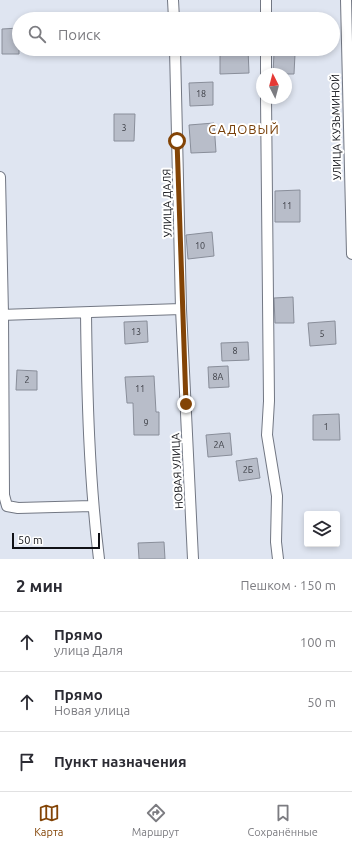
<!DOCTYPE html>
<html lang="ru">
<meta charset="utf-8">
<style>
:root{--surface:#fff;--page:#f2f2f3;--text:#2b2b33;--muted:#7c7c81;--line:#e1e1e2;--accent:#834406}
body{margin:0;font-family:Ubuntu,sans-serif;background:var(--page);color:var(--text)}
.controls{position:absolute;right:12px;bottom:12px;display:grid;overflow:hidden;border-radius:4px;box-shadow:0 2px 6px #0003}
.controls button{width:36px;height:36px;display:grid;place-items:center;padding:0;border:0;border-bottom:1px solid var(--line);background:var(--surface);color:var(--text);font:20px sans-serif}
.compass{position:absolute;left:256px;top:68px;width:36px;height:36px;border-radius:50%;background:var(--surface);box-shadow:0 2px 6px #0003;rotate:354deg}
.scale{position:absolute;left:12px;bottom:10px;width:88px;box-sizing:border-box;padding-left:4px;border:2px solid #101116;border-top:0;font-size:11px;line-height:14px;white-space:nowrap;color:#101116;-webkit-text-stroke:3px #fff;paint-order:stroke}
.stop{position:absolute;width:12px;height:12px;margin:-9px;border:3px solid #834406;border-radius:50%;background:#fff}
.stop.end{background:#834406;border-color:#fff;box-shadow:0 1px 4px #0008}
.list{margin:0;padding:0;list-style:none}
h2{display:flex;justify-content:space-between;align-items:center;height:52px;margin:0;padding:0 16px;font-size:17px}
h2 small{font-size:13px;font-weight:400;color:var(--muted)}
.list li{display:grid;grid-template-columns:26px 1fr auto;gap:12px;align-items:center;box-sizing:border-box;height:60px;padding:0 16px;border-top:1px solid var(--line)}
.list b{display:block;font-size:15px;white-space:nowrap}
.list p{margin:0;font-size:13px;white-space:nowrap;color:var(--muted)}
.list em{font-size:13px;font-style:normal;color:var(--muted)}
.icon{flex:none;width:22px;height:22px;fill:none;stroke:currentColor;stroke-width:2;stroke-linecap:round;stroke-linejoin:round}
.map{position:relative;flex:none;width:352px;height:559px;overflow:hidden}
.search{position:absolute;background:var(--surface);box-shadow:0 2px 6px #0003;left:12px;right:12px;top:12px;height:44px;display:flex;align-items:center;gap:10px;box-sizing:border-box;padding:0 14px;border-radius:22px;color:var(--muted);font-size:15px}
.sheet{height:232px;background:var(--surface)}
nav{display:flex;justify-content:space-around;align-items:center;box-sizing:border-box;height:56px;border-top:1px solid var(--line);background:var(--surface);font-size:11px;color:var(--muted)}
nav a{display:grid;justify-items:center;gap:2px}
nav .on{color:var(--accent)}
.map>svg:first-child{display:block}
.building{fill:#b8bdc9;stroke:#898e9a}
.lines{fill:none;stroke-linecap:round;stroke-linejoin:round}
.street-casing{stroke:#727783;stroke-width:12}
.street{stroke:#fff;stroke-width:10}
.route{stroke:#834406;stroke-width:5}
.labels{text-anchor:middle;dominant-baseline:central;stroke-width:4;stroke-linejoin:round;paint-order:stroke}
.number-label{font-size:9px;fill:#3a3c43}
.street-label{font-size:11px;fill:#101116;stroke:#fff}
.quarter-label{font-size:13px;letter-spacing:1px;fill:#773e07;stroke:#fff}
</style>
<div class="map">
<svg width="352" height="559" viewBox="0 0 352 559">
<rect width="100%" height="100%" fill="#dfe5f1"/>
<!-- building -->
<path class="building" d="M19,28V54H2V29Z
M248,49L249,73L220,74V50Z
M274,53L295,54L294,74H273Z
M213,82V105L190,106L189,83Z
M114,114H135L134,141H114Z
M214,123L216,152L191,153L189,125Z
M300,190V222H275V191Z
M212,232L214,256L188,259L186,235Z
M293,297L294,323H275L274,298Z
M147,321L148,342L125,344L124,322Z
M335,321L336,344L310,346L308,323Z
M248,342L249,360L222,361L221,343Z
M228,366L229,387L209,388L208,367Z
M17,370L37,371V390H16Z
M154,376L156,412H159V435H134L133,403H127L125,377Z
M339,414L340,440H313V415Z
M230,433L232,455L208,457L206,435Z
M257,458L260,478L239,481L236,461Z
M164,542L165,559H139L138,543Z"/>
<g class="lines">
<!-- street casing -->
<g class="street-casing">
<path id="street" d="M173,0L174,19
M346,0L352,254
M266,19V0
M175,49L181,309L193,559
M266,49V74
M266,98L269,401L267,435L277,496L276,542L278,559
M0,177L3,314L4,495L7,506L18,508L92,506
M86,313C87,395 89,477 99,559
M0,315L181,309"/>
</g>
<!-- street -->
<use href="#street" class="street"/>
</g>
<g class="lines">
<!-- route -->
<path class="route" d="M177,141L186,404"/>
</g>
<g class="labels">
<!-- number labels -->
<g class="number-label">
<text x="201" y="94">18</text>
<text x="124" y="128">3</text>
<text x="287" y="206">11</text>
<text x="200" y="246">10</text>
<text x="136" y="332">13</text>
<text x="322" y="334">5</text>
<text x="235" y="351">8</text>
<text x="218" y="377">8А</text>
<text x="27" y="380">2</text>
<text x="140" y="389">11</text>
<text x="146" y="423">9</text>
<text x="326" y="427">1</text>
<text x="219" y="445">2А</text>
<text x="248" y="470">2Б</text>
</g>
<!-- street labels -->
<g class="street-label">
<text transform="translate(336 127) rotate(-91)">УЛИЦА КУЗЬМИНОЙ</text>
<text transform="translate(167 203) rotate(-91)">УЛИЦА ДАЛЯ</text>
<text transform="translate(177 471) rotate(-93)">НОВАЯ УЛИЦА</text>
</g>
<!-- quarter labels -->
<g class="quarter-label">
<text x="244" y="129">САДОВЫЙ</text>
</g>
</g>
</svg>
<div class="controls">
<button><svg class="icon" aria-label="layers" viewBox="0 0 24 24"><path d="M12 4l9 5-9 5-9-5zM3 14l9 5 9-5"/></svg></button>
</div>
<svg class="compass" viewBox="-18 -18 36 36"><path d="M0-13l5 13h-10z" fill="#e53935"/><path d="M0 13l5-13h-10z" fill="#7c7c81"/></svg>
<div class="scale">50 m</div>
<div class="stop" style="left:177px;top:141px"></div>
<div class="stop end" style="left:186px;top:404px"></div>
<div class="search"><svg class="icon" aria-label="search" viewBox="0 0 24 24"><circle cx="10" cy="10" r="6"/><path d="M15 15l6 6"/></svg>Поиск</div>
</div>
<section class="sheet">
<h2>2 мин<small>Пешком · 150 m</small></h2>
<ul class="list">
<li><svg class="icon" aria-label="ahead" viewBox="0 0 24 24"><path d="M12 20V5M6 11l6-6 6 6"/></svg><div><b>Прямо</b><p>улица Даля</p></div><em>100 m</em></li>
<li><svg class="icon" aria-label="ahead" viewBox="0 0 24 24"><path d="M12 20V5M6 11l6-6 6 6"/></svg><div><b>Прямо</b><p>Новая улица</p></div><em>50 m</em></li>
<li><svg class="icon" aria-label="arrive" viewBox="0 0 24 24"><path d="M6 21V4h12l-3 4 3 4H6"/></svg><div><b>Пункт назначения</b></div></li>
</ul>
</section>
<nav>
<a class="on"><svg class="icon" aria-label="map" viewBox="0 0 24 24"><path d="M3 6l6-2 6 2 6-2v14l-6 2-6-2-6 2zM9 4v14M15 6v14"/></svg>Карта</a>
<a><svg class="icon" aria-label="directions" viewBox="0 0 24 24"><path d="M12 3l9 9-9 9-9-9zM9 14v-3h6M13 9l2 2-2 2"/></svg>Маршрут</a>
<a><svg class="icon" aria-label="saved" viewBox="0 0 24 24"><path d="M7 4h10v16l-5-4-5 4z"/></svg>Сохранённые</a>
</nav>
